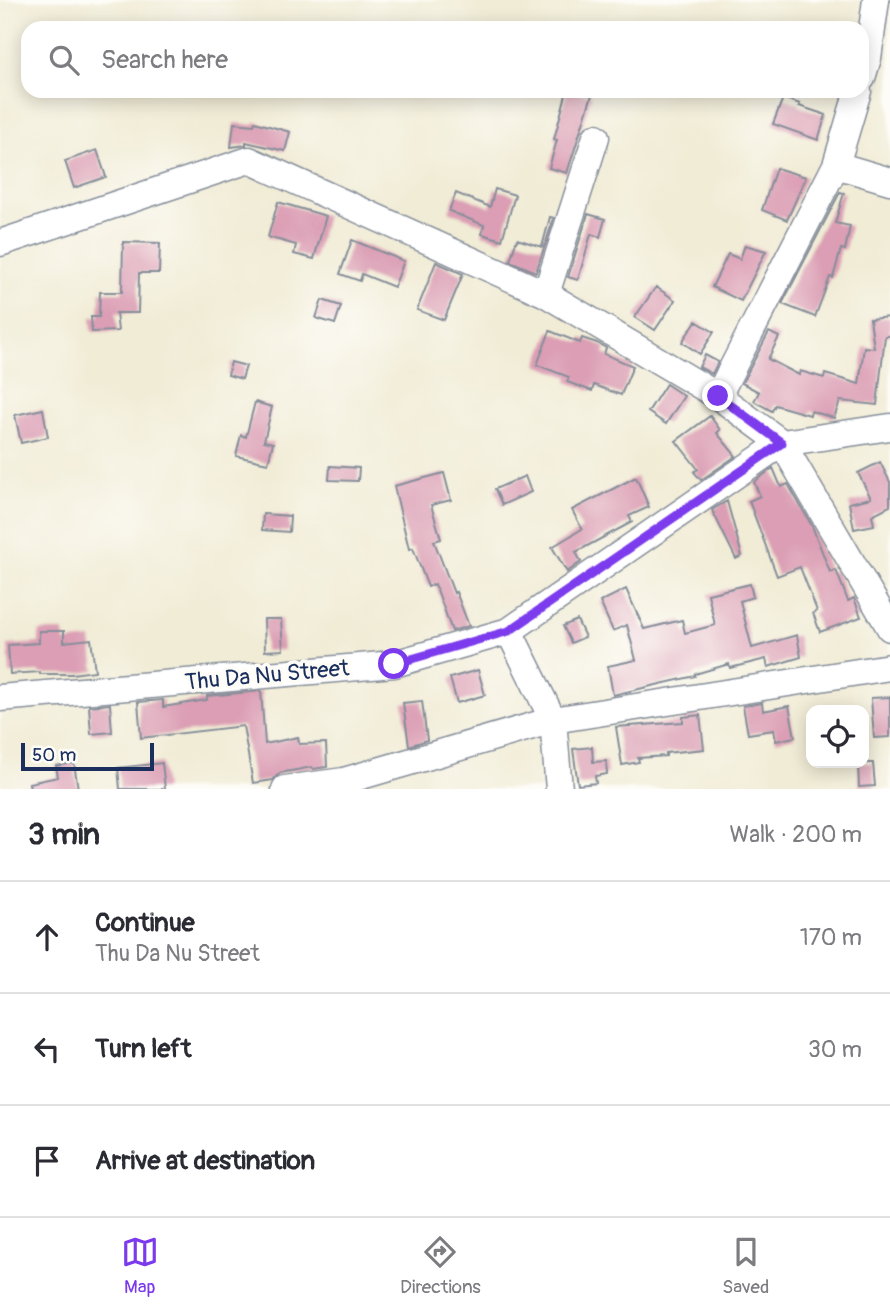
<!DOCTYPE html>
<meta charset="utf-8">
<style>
:root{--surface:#fff;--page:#f7f7f7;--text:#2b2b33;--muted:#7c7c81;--line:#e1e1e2;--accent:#7c3aed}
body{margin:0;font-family:Pangolin,sans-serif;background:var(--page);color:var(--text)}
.controls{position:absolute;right:21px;bottom:21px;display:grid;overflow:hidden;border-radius:14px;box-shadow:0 4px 18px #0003}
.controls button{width:63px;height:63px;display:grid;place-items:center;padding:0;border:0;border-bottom:2px solid var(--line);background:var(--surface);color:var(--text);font:35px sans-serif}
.scale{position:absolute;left:21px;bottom:18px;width:133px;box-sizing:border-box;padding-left:7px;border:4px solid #1b2f5e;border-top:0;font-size:19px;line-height:24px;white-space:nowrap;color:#1b2f5e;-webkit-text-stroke:5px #fdfcf7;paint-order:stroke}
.stop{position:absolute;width:21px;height:21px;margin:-16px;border:5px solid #7c3aed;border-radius:50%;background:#fff}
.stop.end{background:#7c3aed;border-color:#fff;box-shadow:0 2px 7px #0008}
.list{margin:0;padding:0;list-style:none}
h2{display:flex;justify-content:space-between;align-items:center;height:91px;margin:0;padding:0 28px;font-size:30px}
h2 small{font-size:23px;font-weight:400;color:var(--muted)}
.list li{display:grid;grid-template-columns:46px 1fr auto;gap:21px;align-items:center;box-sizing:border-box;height:112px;padding:0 28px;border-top:2px solid var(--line)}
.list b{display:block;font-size:26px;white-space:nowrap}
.list p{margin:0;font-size:23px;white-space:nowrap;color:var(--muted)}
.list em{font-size:23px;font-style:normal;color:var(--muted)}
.icon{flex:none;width:38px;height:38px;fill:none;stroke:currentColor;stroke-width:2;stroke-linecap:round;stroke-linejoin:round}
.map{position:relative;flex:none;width:890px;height:789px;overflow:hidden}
.search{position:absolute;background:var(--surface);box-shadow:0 4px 18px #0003;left:21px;right:21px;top:21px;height:77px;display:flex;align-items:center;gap:18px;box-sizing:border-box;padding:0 24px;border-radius:21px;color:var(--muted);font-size:26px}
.sheet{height:427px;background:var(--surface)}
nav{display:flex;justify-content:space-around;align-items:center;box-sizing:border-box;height:98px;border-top:2px solid var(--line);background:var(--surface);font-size:19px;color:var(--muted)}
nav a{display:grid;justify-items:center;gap:4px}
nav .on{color:var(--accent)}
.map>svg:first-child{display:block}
.building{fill:#db9eb4}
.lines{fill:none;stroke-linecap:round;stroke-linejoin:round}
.minor-casing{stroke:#868e9a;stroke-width:29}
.minor{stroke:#fff;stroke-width:26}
.route{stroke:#7c3aed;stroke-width:9}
.labels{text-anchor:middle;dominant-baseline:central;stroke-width:7;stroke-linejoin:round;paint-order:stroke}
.street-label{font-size:23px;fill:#1b2f5e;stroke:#fdfcf7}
</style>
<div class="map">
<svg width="890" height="789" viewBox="0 0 890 789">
<rect width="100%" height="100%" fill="#fdfcf7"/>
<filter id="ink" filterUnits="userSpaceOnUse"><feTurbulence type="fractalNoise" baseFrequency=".0143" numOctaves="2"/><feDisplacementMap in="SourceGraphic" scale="14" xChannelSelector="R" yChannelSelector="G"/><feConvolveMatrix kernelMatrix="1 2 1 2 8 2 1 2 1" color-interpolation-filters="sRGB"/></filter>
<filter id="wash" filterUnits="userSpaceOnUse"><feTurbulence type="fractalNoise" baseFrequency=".00686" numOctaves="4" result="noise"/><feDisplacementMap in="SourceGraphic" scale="28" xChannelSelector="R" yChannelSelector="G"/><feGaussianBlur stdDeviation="1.57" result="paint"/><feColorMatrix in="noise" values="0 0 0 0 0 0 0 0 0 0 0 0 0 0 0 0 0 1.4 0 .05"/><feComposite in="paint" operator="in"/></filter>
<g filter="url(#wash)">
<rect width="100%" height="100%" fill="#f1ecd6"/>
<g id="blocks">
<!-- building -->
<path class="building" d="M567,91L592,95L567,173L549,168L557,140L554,139Z
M783,98L800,104L799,106L826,115L818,140L773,124Z
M255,122L290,132L285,151L246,142V145L231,147L234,123L254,125Z
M97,150L106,177L74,188L65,161Z
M776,168L806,177L787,220L762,210Z
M495,189L515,195L502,240L482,234L484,225L449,211L456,193L490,207Z
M840,192L844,193L835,223L850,226L845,250L841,249L833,278L830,277L815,317L782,304Z
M278,202L326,216L314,259L294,254L296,245L268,237Z
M588,214L605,219L600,237L591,234L578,280L568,277Z
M550,217L554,218L536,272L510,261L517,239L542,247Z
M352,240L404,261L394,287L362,274L360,281L340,274Z
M123,242L160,243L159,273H139L138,313H116L118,331L92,332L91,317H99L100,292H122Z
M745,245L766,251L741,301L712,287L728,254L740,259Z
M436,262L463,274L444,320L417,310Z
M656,287L675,300L655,330L635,317Z
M322,300L341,306L335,324L316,318Z
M890,317V336H885L877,405L840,401L834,418L811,411L810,415L775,405L772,411L754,401L759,392L742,383L769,332L779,337L768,359L799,375L800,371L824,378L825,374L859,384L864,347L874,348L870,319Z
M696,321L714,332L700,354L682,342Z
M550,331L580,343L582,338L597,343L606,348L604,354L633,366L621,395L594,385L592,391L567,382L569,377L537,365Z
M705,355L718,362L712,374L699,367Z
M231,362L246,366L242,379L228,375Z
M666,384L684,396L666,424L648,412Z
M255,402L272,407L264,441L273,443L268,463L236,456L241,435L246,437Z
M43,409L48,437L21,443L15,415Z
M710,416L720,430L717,433L736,456L701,480L694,472L698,469L676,441Z
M880,462L890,482V506L872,515L874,525L854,529L849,503L871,498L858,473Z
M330,466L359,468L358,481L329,480Z
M773,468L781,487L788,484L812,526L830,572L836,570L848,601L854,598L861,617L820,632L813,613L817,611L800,567L777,576L749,501L760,496L754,482Z
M444,473L451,500L431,505L441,539L434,541L454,593L456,592L469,626L452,631L435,584L428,587L413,548L409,549L394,486Z
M525,476L531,492L502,505L495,489Z
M636,477L649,507L629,516L632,522L576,552L581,562L567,572L552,547L582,529L572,510Z
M727,501L742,556L736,559L712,510Z
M263,514L290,516L289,532L262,530Z
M750,584L753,597L740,601L752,648L797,635L801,657L768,667L766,659L730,668L729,664L695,674V676L613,695L608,666L636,660L627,625L613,631L600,602L626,589L644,629L682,620L685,633L715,625L708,594Z
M264,619H281L283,650L265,651Z
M577,620L585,637L571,643L563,626Z
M39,631H64V642L91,639L95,671L72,674H40V672L10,674L8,645L39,643Z
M478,670L485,695L457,703L450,678Z
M261,691L265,744L298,737L299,744L326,743L327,767L313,769L312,767L280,773L273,780L253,783L243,726L141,738L138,702L163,700V707L207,700V696Z
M890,697V737L874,738L871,698Z
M422,701L427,740L409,746L403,703Z
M762,703L763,711L789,706L795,737L776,741L774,730L748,734L743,706Z
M110,704L112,732L91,734L89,706Z
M700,715L704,749L666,753V756L638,758L639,762L622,765L616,727L683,722V717Z
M592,747L593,762L606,761L607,774L595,776L596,783L578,785L573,749Z
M74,763L78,789H30L29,783L58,777L56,766Z
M162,763L165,789H120L118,768Z
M858,763H873L875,786L859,787Z"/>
</g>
</g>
<g filter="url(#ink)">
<use href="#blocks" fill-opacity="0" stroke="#868e9a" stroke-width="2"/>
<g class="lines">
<!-- minor casing -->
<g class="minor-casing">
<path id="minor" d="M862,78L868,58L876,0
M836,165L890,181
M0,243L249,160L546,294L718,396L782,443L890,628
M546,294L596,137
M718,396L836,165L858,91
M509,631L553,720L559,789
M0,698L394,664L509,631L782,443L890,427
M285,789L344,781L553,720L890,667"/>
</g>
<!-- minor -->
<use href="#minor" class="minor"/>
</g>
</g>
<g class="lines" filter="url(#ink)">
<!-- route -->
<path class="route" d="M394,664L509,631L782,443L718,396"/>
</g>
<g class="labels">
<!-- street labels -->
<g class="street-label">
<text transform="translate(267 675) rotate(-5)">Thu Da Nu Street</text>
</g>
</g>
</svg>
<div class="controls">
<button><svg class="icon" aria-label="locate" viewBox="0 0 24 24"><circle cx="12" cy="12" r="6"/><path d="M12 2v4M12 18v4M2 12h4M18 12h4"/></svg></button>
</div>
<div class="scale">50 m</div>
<div class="stop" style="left:394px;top:664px"></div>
<div class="stop end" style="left:718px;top:396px"></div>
<div class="search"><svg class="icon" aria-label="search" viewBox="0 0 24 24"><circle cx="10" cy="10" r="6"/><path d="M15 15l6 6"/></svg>Search here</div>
</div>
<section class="sheet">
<h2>3 min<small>Walk · 200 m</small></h2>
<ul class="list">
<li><svg class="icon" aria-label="ahead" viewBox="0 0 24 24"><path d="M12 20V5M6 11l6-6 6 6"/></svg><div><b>Continue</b><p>Thu Da Nu Street</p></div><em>170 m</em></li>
<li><svg class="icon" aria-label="left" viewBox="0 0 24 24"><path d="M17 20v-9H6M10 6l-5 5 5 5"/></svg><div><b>Turn left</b></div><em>30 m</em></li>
<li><svg class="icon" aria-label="arrive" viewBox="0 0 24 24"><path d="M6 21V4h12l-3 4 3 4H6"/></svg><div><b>Arrive at destination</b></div></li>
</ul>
</section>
<nav>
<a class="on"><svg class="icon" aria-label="map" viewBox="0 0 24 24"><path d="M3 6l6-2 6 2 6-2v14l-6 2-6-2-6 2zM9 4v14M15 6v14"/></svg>Map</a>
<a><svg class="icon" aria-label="directions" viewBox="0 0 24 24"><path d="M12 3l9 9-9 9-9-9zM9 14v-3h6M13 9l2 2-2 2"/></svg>Directions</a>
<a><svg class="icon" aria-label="saved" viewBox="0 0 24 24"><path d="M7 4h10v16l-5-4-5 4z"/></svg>Saved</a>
</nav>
